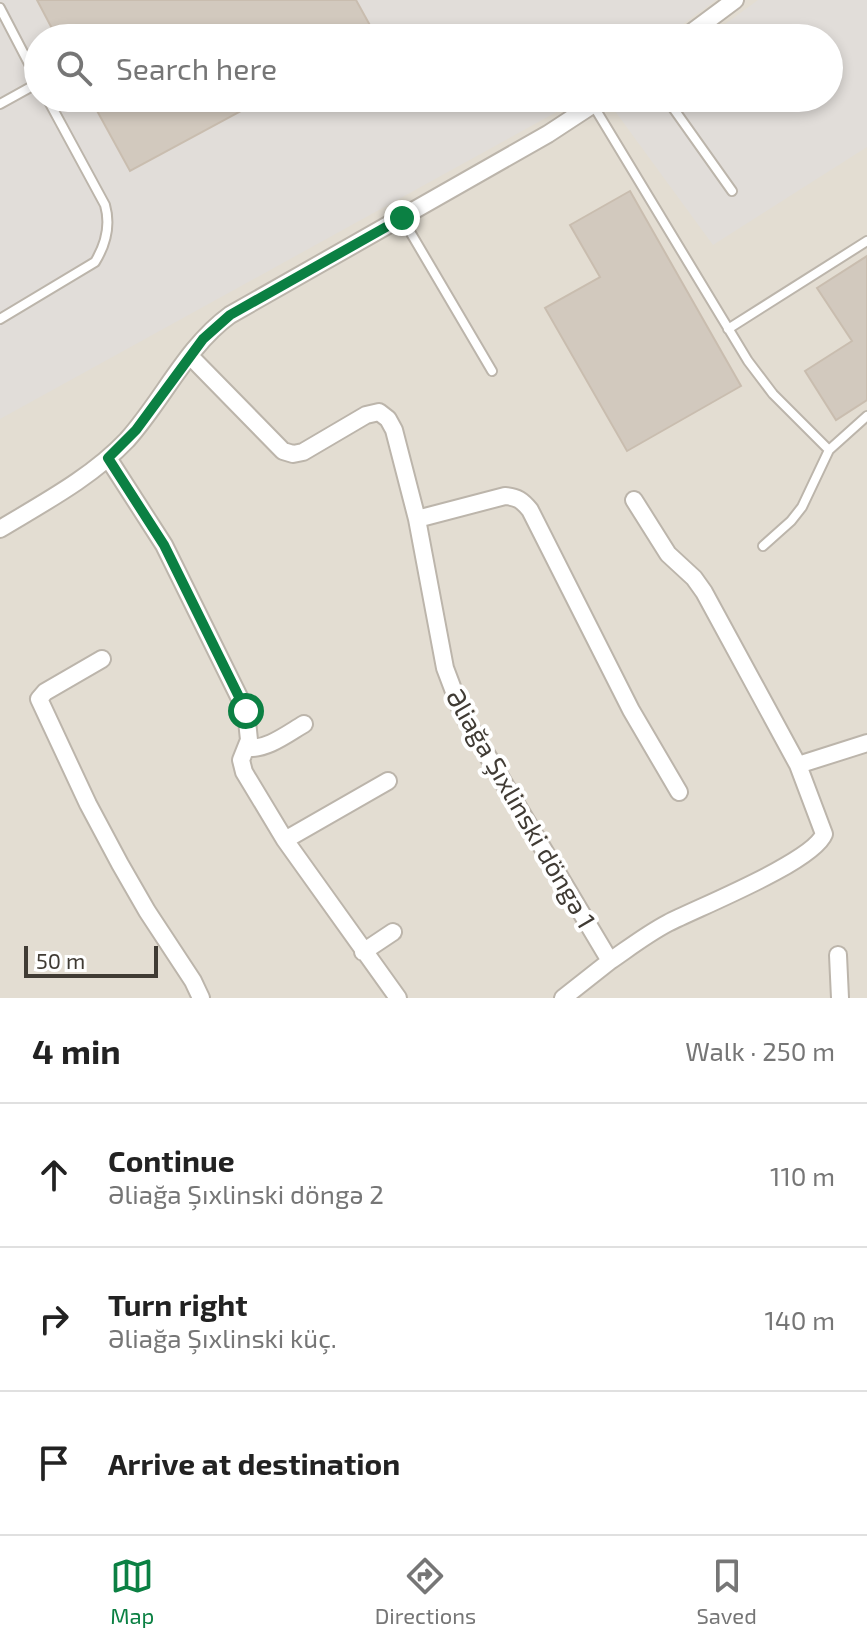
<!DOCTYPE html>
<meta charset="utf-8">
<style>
:root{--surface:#fff;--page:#f6f6f6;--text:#222;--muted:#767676;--line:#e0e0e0;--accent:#0b8043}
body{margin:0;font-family:"Exo 2",sans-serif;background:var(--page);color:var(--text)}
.scale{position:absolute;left:24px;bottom:20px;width:134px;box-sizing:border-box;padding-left:8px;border:4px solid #403b34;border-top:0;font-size:22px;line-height:28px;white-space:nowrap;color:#403b34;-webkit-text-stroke:6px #fff;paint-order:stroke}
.stop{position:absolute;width:24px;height:24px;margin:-18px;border:6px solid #0b8043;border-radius:50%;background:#fff}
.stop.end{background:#0b8043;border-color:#fff;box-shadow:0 2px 8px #0008}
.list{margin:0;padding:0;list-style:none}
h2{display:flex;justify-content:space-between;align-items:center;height:104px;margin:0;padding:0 32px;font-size:34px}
h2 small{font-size:26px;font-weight:400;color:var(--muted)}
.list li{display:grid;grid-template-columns:52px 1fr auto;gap:24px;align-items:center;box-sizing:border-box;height:144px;padding:0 32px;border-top:2px solid var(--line)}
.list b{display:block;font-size:30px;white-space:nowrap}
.list p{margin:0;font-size:26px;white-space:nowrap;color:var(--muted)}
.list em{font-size:26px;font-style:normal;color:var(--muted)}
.icon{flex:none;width:44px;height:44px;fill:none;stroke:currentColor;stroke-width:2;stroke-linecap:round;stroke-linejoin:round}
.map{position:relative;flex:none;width:867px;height:998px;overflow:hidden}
.search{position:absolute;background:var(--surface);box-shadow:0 4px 12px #0003;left:24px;right:24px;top:24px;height:88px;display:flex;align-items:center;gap:20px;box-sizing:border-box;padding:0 28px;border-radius:44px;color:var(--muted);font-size:30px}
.sheet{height:536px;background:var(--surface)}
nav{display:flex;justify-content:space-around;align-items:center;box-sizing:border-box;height:112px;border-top:2px solid var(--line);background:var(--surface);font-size:22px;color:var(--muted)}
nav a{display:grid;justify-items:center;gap:4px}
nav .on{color:var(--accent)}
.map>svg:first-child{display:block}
.residential{fill:#e3ddd2;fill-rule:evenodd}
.industrial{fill:#e1ddd9}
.building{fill:#d2c9be;stroke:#c9bdaf;stroke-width:2}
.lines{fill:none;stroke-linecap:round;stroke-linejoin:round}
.lane-casing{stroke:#bcb5ab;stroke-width:12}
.street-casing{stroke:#bcb5ab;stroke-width:20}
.lane{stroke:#fff;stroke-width:8}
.street{stroke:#fff;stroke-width:16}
.route{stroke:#0b8043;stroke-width:10}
.labels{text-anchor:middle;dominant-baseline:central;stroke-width:8;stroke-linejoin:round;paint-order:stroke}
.street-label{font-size:26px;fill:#403b34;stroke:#fff}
</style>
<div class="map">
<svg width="867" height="998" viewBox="0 0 867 998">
<rect width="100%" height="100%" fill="#efebe4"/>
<!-- residential -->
<path class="residential" d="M0,0H867V998H0ZM38,38H829V98H38Z"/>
<!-- industrial -->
<path class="industrial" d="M0,0H716L664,38H38V98H582L0,419Z
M758,0H867V147L713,245L612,107L624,98H829V38H706Z"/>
<!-- building -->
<path class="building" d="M37,0H356L377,38H57Z
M90,98H265L130,171Z
M630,191L741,386L627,451L545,308L600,277L570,225Z
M867,256V400L836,420L805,371L852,341L817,288Z"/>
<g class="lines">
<!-- lane casing -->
<g class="lane-casing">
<path id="lane" d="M0,8L38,81
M666,98L732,191
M0,104L38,83
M593,105L748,361L773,394L829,450
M402,218L492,371
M0,319L95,262C106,244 111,226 105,205L47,98
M728,329L867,241
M763,546L791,521L802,507L829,450L867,416"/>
</g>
<!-- street casing -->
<g class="street-casing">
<path id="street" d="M684,38L735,0
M190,356L283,451L293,454L303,452L366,415L379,412L388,419L394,430L417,519L445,668L462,713L610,961L563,998
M108,458L164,545L246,711L249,740L241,760L244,772L285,840L398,998
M417,519L505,496C517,497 522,500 530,510L631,710L679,792
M0,529C43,503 92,477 127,440C163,400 186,347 230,315L548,134L603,98
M102,659L45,692L39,699L88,804L120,864L147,911L193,981L201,998
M246,748C267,750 287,734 304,724
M798,765L867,743
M285,840L388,781
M363,952L393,932
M838,955L840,998
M610,961C629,948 647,934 668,923C699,907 813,862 824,834L798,765L704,592L694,578L668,554L634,500"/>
</g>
<!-- lane -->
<use href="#lane" class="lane"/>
<!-- street -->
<use href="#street" class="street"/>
</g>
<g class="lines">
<!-- route -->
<path class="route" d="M246,711L164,545L108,458L136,430L203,339L230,315L402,218"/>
</g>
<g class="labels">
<!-- street labels -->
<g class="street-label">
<text transform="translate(522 808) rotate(60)">Əliağa Şıxlinski döngə 1</text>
</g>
</g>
</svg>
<div class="scale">50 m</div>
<div class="stop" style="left:246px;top:711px"></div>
<div class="stop end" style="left:402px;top:218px"></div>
<div class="search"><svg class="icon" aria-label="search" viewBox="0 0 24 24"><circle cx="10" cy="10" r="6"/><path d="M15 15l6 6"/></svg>Search here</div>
</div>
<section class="sheet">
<h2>4 min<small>Walk · 250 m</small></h2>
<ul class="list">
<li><svg class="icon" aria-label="ahead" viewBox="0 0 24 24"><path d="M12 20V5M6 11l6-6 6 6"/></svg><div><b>Continue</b><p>Əliağa Şıxlinski döngə 2</p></div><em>110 m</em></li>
<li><svg class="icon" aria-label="right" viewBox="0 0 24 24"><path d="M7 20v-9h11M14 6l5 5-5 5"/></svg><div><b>Turn right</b><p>Əliağa Şıxlinski küç.</p></div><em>140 m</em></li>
<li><svg class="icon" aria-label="arrive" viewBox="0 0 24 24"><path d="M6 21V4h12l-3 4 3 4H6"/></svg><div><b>Arrive at destination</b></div></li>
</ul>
</section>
<nav>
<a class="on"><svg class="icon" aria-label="map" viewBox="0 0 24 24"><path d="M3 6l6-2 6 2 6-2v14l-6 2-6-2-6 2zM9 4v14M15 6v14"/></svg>Map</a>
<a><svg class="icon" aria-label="directions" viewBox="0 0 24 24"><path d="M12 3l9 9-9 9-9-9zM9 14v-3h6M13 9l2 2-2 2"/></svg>Directions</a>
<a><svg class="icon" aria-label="saved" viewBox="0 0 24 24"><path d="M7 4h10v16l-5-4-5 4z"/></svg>Saved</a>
</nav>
